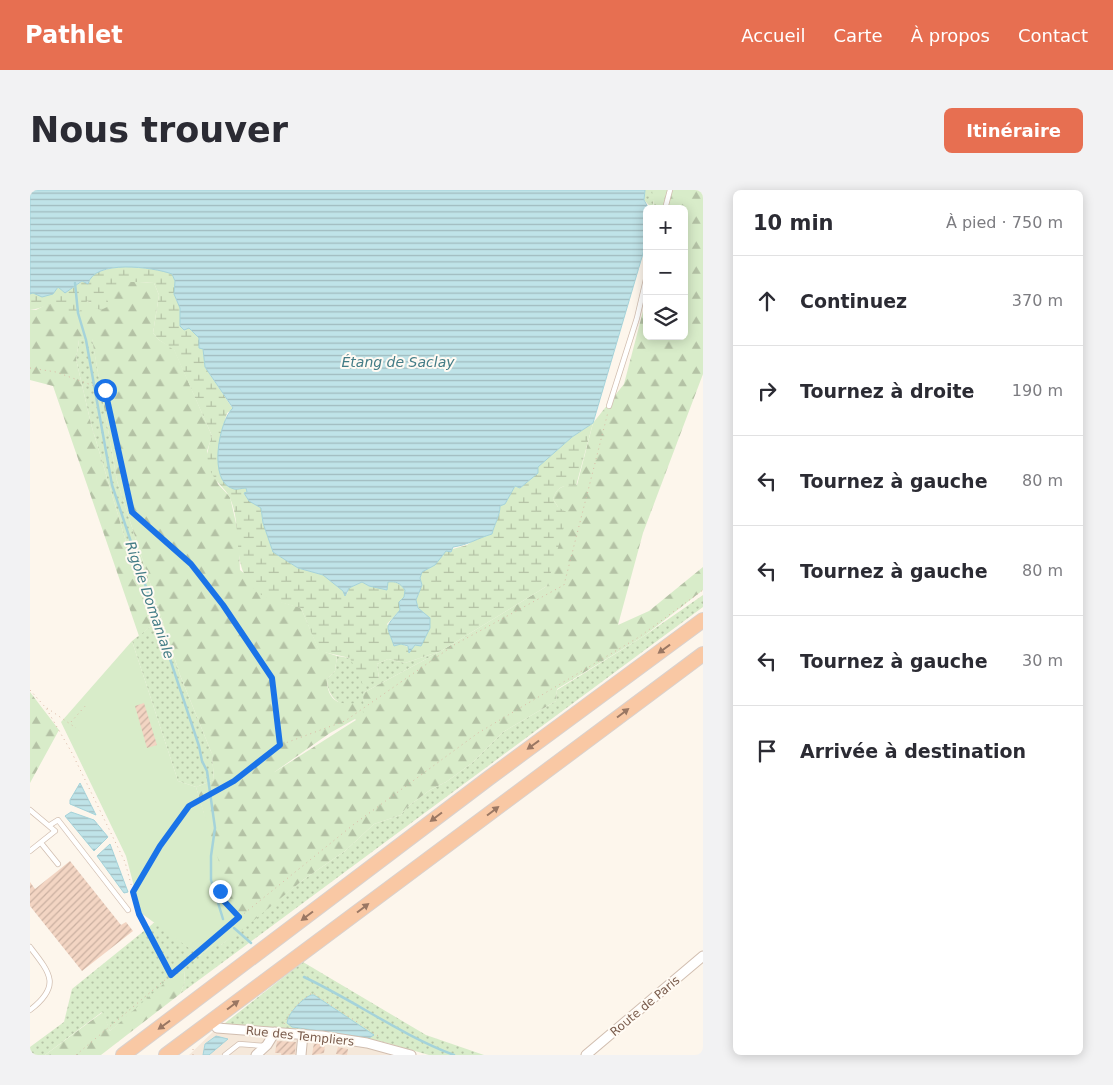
<!DOCTYPE html>
<html lang="fr">
<meta charset="utf-8">
<style>
:root{--surface:#fff;--page:#f2f2f3;--text:#2b2b33;--muted:#7c7c81;--line:#e1e1e2;--accent:#e76f51}
body{margin:0;font-family:"DejaVu Sans",sans-serif;background:var(--page);color:var(--text)}
.controls{position:absolute;right:15px;top:15px;display:grid;overflow:hidden;border-radius:8px;box-shadow:0 2px 12px #0003}
.controls button{width:45px;height:45px;display:grid;place-items:center;padding:0;border:0;border-bottom:1px solid var(--line);background:var(--surface);color:var(--text);font:25px sans-serif}
.stop{position:absolute;width:15px;height:15px;margin:-11px;border:4px solid #1a73e8;border-radius:50%;background:#fff}
.stop.end{background:#1a73e8;border-color:#fff;box-shadow:0 1px 5px #0008}
.list{margin:0;padding:0;list-style:none}
h2{display:flex;justify-content:space-between;align-items:center;height:65px;margin:0;padding:0 20px;font-size:21px}
h2 small{font-size:16px;font-weight:400;color:var(--muted)}
.list li{display:grid;grid-template-columns:32px 1fr auto;gap:15px;align-items:center;box-sizing:border-box;height:90px;padding:0 20px;border-top:1px solid var(--line)}
.list b{display:block;font-size:19px;white-space:nowrap}
.list em{font-size:16px;font-style:normal;color:var(--muted)}
.icon{flex:none;width:28px;height:28px;fill:none;stroke:currentColor;stroke-width:2;stroke-linecap:round;stroke-linejoin:round}
.map{position:relative;flex:none;width:673px;height:865px;overflow:hidden;border-radius:8px}
header{display:flex;align-items:center;gap:30px;box-sizing:border-box;height:70px;padding:0 25px;background:var(--accent);color:#fff}
header strong{font-size:24px}
nav{display:flex;gap:28px;margin-inline-start:auto;font-size:18px}
.intro{display:flex;align-items:center;justify-content:space-between;box-sizing:border-box;height:120px;padding:0 30px}
h1{margin:0;font-size:35px}
.button{padding:12px 22px;border-radius:8px;background:var(--accent);color:#fff;font-size:18px;font-weight:700}
main{display:flex;gap:30px;padding:0 30px}
aside{flex:1;background:var(--surface);border-radius:8px;box-shadow:0 2px 12px #0003}
.map>svg:first-child{display:block}
.residential{fill:#f5e8da}
.grass{fill:url(#grass-dots)}
.forest{fill:url(#forest-firs);fill-rule:evenodd}
.wetland{fill:url(#wetland-marsh)}
.pitch{fill:#d8ecc9}
.water{fill:url(#water-rules);stroke:#a5d3da}
.lines{fill:none;stroke-linecap:round;stroke-linejoin:round}
.stream{stroke:#a5d3da;stroke-width:2.5}
.building{fill:url(#building-hatch)}
.service-casing{stroke:#d1beb0;stroke-width:6}
.minor-casing{stroke:#d1beb0;stroke-width:11}
.trunk-casing{stroke:#dad1cd;stroke-width:16}
.path{stroke:#d9b8a5;stroke-width:1;stroke-dasharray:1 4;stroke-linecap:butt}
.service{stroke:#fff;stroke-width:4.5}
.minor{stroke:#fff;stroke-width:9}
.trunk{stroke:#f9c8a4;stroke-width:14}
.oneway{fill:#9a7763}
.route{stroke:#1a73e8;stroke-width:6}
.labels{text-anchor:middle;dominant-baseline:central;stroke-width:4;stroke-linejoin:round;paint-order:stroke}
.street-label{font-size:12px;fill:#7a5c4d;stroke:#fffaf3}
.water-label{font-size:14px;font-style:italic;fill:#437c86;stroke:#fffaf3}
</style>
<header>
<strong>Pathlet</strong>
<nav><a>Accueil</a><a>Carte</a><a>À propos</a><a>Contact</a></nav>
</header>
<div class="intro"><h1>Nous trouver</h1><a class="button">Itinéraire</a></div>
<main>
<div class="map">
<svg width="673" height="865" viewBox="0 0 673 865">
<defs>
<pattern id="grass-dots" width="8" height="8" patternUnits="userSpaceOnUse" patternTransform="scale(1.25)"><rect width="8" height="8" fill="#d8ecc9"/><path d="M2 2h.1M6 6h.1" fill="none" stroke="#b4c2a5" stroke-width="1.8" stroke-linecap="round"/></pattern>
<pattern id="forest-firs" width="22" height="20" patternUnits="userSpaceOnUse" patternTransform="scale(1.25)"><rect width="22" height="20" fill="#d8ecc9"/><path d="M5 1l3.5 6h-7zM16 11l3.5 6h-7z" fill="#b4c2a5"/></pattern>
<pattern id="wetland-marsh" width="20" height="14" patternUnits="userSpaceOnUse" patternTransform="scale(1.25)"><rect width="20" height="14" fill="#d8ecc9"/><path d="M1 5h8M5 5V1M11 12h8M15 12V8" fill="none" stroke="#b4c2a5"/></pattern>
<pattern id="water-rules" width="6" height="5" patternUnits="userSpaceOnUse" patternTransform="scale(1.25)"><rect width="6" height="5" fill="#bfe3e8"/><path d="M0 2.5h6" fill="none" stroke="#a0bbbe"/></pattern>
<pattern id="building-hatch" width="6" height="6" patternUnits="userSpaceOnUse" patternTransform="scale(1.25)"><rect width="6" height="6" fill="#f3d5c3"/><path d="M-1 1l2-2M0 6l6-6M5 7l2-2" fill="none" stroke="#cab0a1"/></pattern>
</defs>
<rect width="100%" height="100%" fill="#fdf6ec"/>
<!-- residential -->
<path class="residential" d="M187,838L273,844L383,865H159Z"/>
<!-- grass -->
<path class="grass" d="M615,0H623V19L614,10Z
M62,148L87,291L150,485L182,564L184,590L166,597L148,591L102,451L121,436L61,234L46,169L49,150Z
M673,405V417L150,804L155,792L154,780L80,841L72,822L15,865H0V857L34,832L42,799L125,732L170,766L183,755H191L273,690L315,661L344,634L371,625L376,618L400,600L416,592L442,573L473,542L526,511L527,500L614,446Z
M411,461L333,503L335,524C315,514 298,514 297,489L305,481L307,466L320,468L349,489L347,474L358,469L375,473Z
M273,772L396,845L454,865H399L350,851L281,843L190,837Z"/>
<!-- forest -->
<path class="forest" d="M622,0H673V184L613,343L588,435L619,421L673,377V400L614,446L527,499L526,511L473,542L442,573L416,592L400,600L376,618L371,625L344,634L315,661L273,690L213,739L191,755H183L174,624L166,597L184,590L182,564L150,485L87,291L62,149L49,150L46,169L61,234L121,436L109,446L23,196L0,190V119L6,120L21,112L57,111L61,113C68,108 74,103 80,98C90,89 111,92 124,93L129,105L123,143L129,150L144,159L182,246L177,261L188,294L200,307L208,342L210,380L251,412L271,418L289,460L307,466L305,481L297,489C297,509 307,516 327,513L334,523L333,503L411,461L517,396L528,317L523,309C527,296 534,295 547,295L563,233L594,194L617,106V146H654V19H624ZM325,529L326,530L243,583L300,543Z
M0,502L29,540L0,593Z
M154,780L155,792L150,804L71,865H15L73,822L80,841L146,783Z"/>
<!-- wetland -->
<path class="wetland" d="M86,77C104,77 125,77 142,84L145,91L144,104L150,118V136L159,138L169,148V158L173,159L175,177L203,219L197,223L195,230L217,302L214,303L219,311L231,318L233,333L243,362L268,378L293,385L317,404L319,398L332,392L339,396L357,399V392C366,391 370,393 375,400L374,407L369,412L370,420L357,434C362,440 366,450 372,454C388,466 397,439 400,429L388,418L386,410L392,395L390,388L392,382L405,374L416,361L437,355L447,348L462,344C464,335 470,326 470,316L475,314L485,296L490,298L508,283V277L542,247L563,233L546,296C534,295 527,296 523,309L528,317L538,323L517,396L411,461L375,473L358,469L347,474L349,489L333,495L320,468L289,461L271,418C260,415 235,409 227,402C199,377 214,340 200,308C195,297 182,290 179,276C176,265 178,257 182,246L144,160L129,150L123,143L129,105L124,93C107,92 87,89 76,104L79,116L71,120L62,117L61,113L57,111L54,119L42,124L31,119L28,113C18,112 11,120 0,119V104L2,103L23,104L28,97L35,103L64,83Z"/>
<!-- pitch -->
<path class="pitch" d="M102,451L148,591L166,597L208,734L170,766L111,723L96,666L31,532Z"/>
<!-- water -->
<path class="water" d="M0,0H615L614,10L619,19H617V50L563,233L542,247L508,277V283L490,298L485,296L475,314L470,316C470,326 464,335 462,344C448,348 438,355 423,357L421,362L416,361L405,375L392,382L390,388L392,395L386,410L388,418L400,428V438L391,456L385,455L379,463L378,456L371,454L364,456C357,434 353,440 370,420L369,412L374,407L375,400C370,393 366,391 358,392L357,400L339,396L332,392L319,398L315,406L313,401L293,385L268,378L243,362L233,333L231,318L219,311L214,303L217,302L216,298C212,298 207,300 204,299C177,293 189,230 203,218L175,177L173,159L169,158V148L159,138L154,140L150,136V118L144,104L145,91L142,84C123,77 64,69 58,94L52,91L35,103L28,97L23,104L12,107L3,103L0,104Z
M50,593L66,625L40,614V610Z
M41,622L64,630L78,647L64,661L35,626Z
M80,654L98,702L94,703L67,666Z
M281,805H284L344,845L339,848L262,837L257,833C258,823 272,809 281,805Z
M186,846L198,849L179,865H173L175,854Z"/>
<g class="lines">
<!-- stream -->
<path class="stream" d="M45,93L48,123L56,150L82,295L169,556L172,571L177,581L185,638L181,666V690L193,729
M204,738L221,753
M274,787C325,811 371,845 424,865"/>
</g>
<!-- building -->
<path class="building" d="M114,513L127,555L117,558L105,516Z
M40,671L91,735L96,732L103,741L52,781L0,716V692L5,699Z
M247,851L266,852L265,864L251,865V863H245Z
M284,853L295,855L294,863L282,865Z
M308,857L318,859L317,865L306,864Z"/>
<g class="lines">
<!-- service casing -->
<g class="service-casing">
<path id="service" d="M635,19L640,0
M579,216L607,128L617,85
M0,620L25,641L0,661
M20,635L28,630L98,720
M11,653L28,674
M0,757C21,784 31,796 0,820
M195,865L209,854L235,856"/>
</g>
<!-- minor casing -->
<g class="minor-casing">
<path id="minor" d="M187,838L292,846L337,853L381,865
M226,865L237,855L245,842
M271,865L273,844
M556,865L673,766"/>
</g>
<!-- trunk casing -->
<g class="trunk-casing">
<path id="trunk" d="M93,865L459,588L673,430
M136,865L673,464"/>
</g>
<!-- path -->
<path class="path" d="M0,178L26,182L75,200L102,322L161,374L193,415L242,488L250,555
M0,500L16,518L42,563L95,672L109,724L140,784
M17,518L46,538
M41,532L57,514
M103,702L129,656L159,616L204,591L250,555L315,531L424,455L534,395L578,222
M184,703L190,701L192,709L208,727
M254,834C259,822 271,808 283,803L350,847
M46,865L200,735L323,635L448,543L609,447L673,400
M163,865V859"/>
<!-- service -->
<use href="#service" class="service"/>
<!-- minor -->
<use href="#minor" class="minor"/>
<!-- trunk -->
<use href="#trunk" class="trunk"/>
</g>
<!-- one-way arrows -->
<defs><path id="oneway-solid" d="M-6-.8H1V-3.2L6.5 0L1 3.2V.8H-6Z" transform="scale(1.25)"/></defs>
<g class="oneway">
<use href="#oneway-solid" transform="translate(634 459) rotate(144)"/>
<use href="#oneway-solid" transform="translate(593 523) rotate(-37)"/>
<use href="#oneway-solid" transform="translate(503 555) rotate(144)"/>
<use href="#oneway-solid" transform="translate(463 621) rotate(-37)"/>
<use href="#oneway-solid" transform="translate(406 627) rotate(143)"/>
<use href="#oneway-solid" transform="translate(333 718) rotate(-37)"/>
<use href="#oneway-solid" transform="translate(277 726) rotate(143)"/>
<use href="#oneway-solid" transform="translate(203 815) rotate(-37)"/>
<use href="#oneway-solid" transform="translate(134 835) rotate(144)"/>
</g>
<g class="lines">
<!-- route -->
<path class="route" d="M75,200L102,322L161,374L193,415L242,488L250,555L204,591L159,616L130,656L103,702L109,724L141,785L209,727L192,709L190,701"/>
</g>
<g class="labels">
<!-- street labels -->
<g class="street-label">
<text transform="translate(615 816) rotate(-40)">Route de Paris</text>
<text transform="translate(270 846) rotate(6)">Rue des Templiers</text>
</g>
<!-- water labels -->
<g class="water-label">
<text x="368" y="172">Étang de Saclay</text>
<text transform="translate(120 410) rotate(71)">Rigole Domaniale</text>
</g>
</g>
</svg>
<div class="controls">
<button>+</button>
<button>−</button>
<button><svg class="icon" aria-label="layers" viewBox="0 0 24 24"><path d="M12 4l9 5-9 5-9-5zM3 14l9 5 9-5"/></svg></button>
</div>
<div class="stop" style="left:75px;top:200px"></div>
<div class="stop end" style="left:190px;top:701px"></div>
</div>
<aside>
<h2>10 min<small>À pied · 750 m</small></h2>
<ul class="list">
<li><svg class="icon" aria-label="ahead" viewBox="0 0 24 24"><path d="M12 20V5M6 11l6-6 6 6"/></svg><div><b>Continuez</b></div><em>370 m</em></li>
<li><svg class="icon" aria-label="right" viewBox="0 0 24 24"><path d="M7 20v-9h11M14 6l5 5-5 5"/></svg><div><b>Tournez à droite</b></div><em>190 m</em></li>
<li><svg class="icon" aria-label="left" viewBox="0 0 24 24"><path d="M17 20v-9H6M10 6l-5 5 5 5"/></svg><div><b>Tournez à gauche</b></div><em>80 m</em></li>
<li><svg class="icon" aria-label="left" viewBox="0 0 24 24"><path d="M17 20v-9H6M10 6l-5 5 5 5"/></svg><div><b>Tournez à gauche</b></div><em>80 m</em></li>
<li><svg class="icon" aria-label="left" viewBox="0 0 24 24"><path d="M17 20v-9H6M10 6l-5 5 5 5"/></svg><div><b>Tournez à gauche</b></div><em>30 m</em></li>
<li><svg class="icon" aria-label="arrive" viewBox="0 0 24 24"><path d="M6 21V4h12l-3 4 3 4H6"/></svg><div><b>Arrivée à destination</b></div></li>
</ul>
</aside>
</main>
